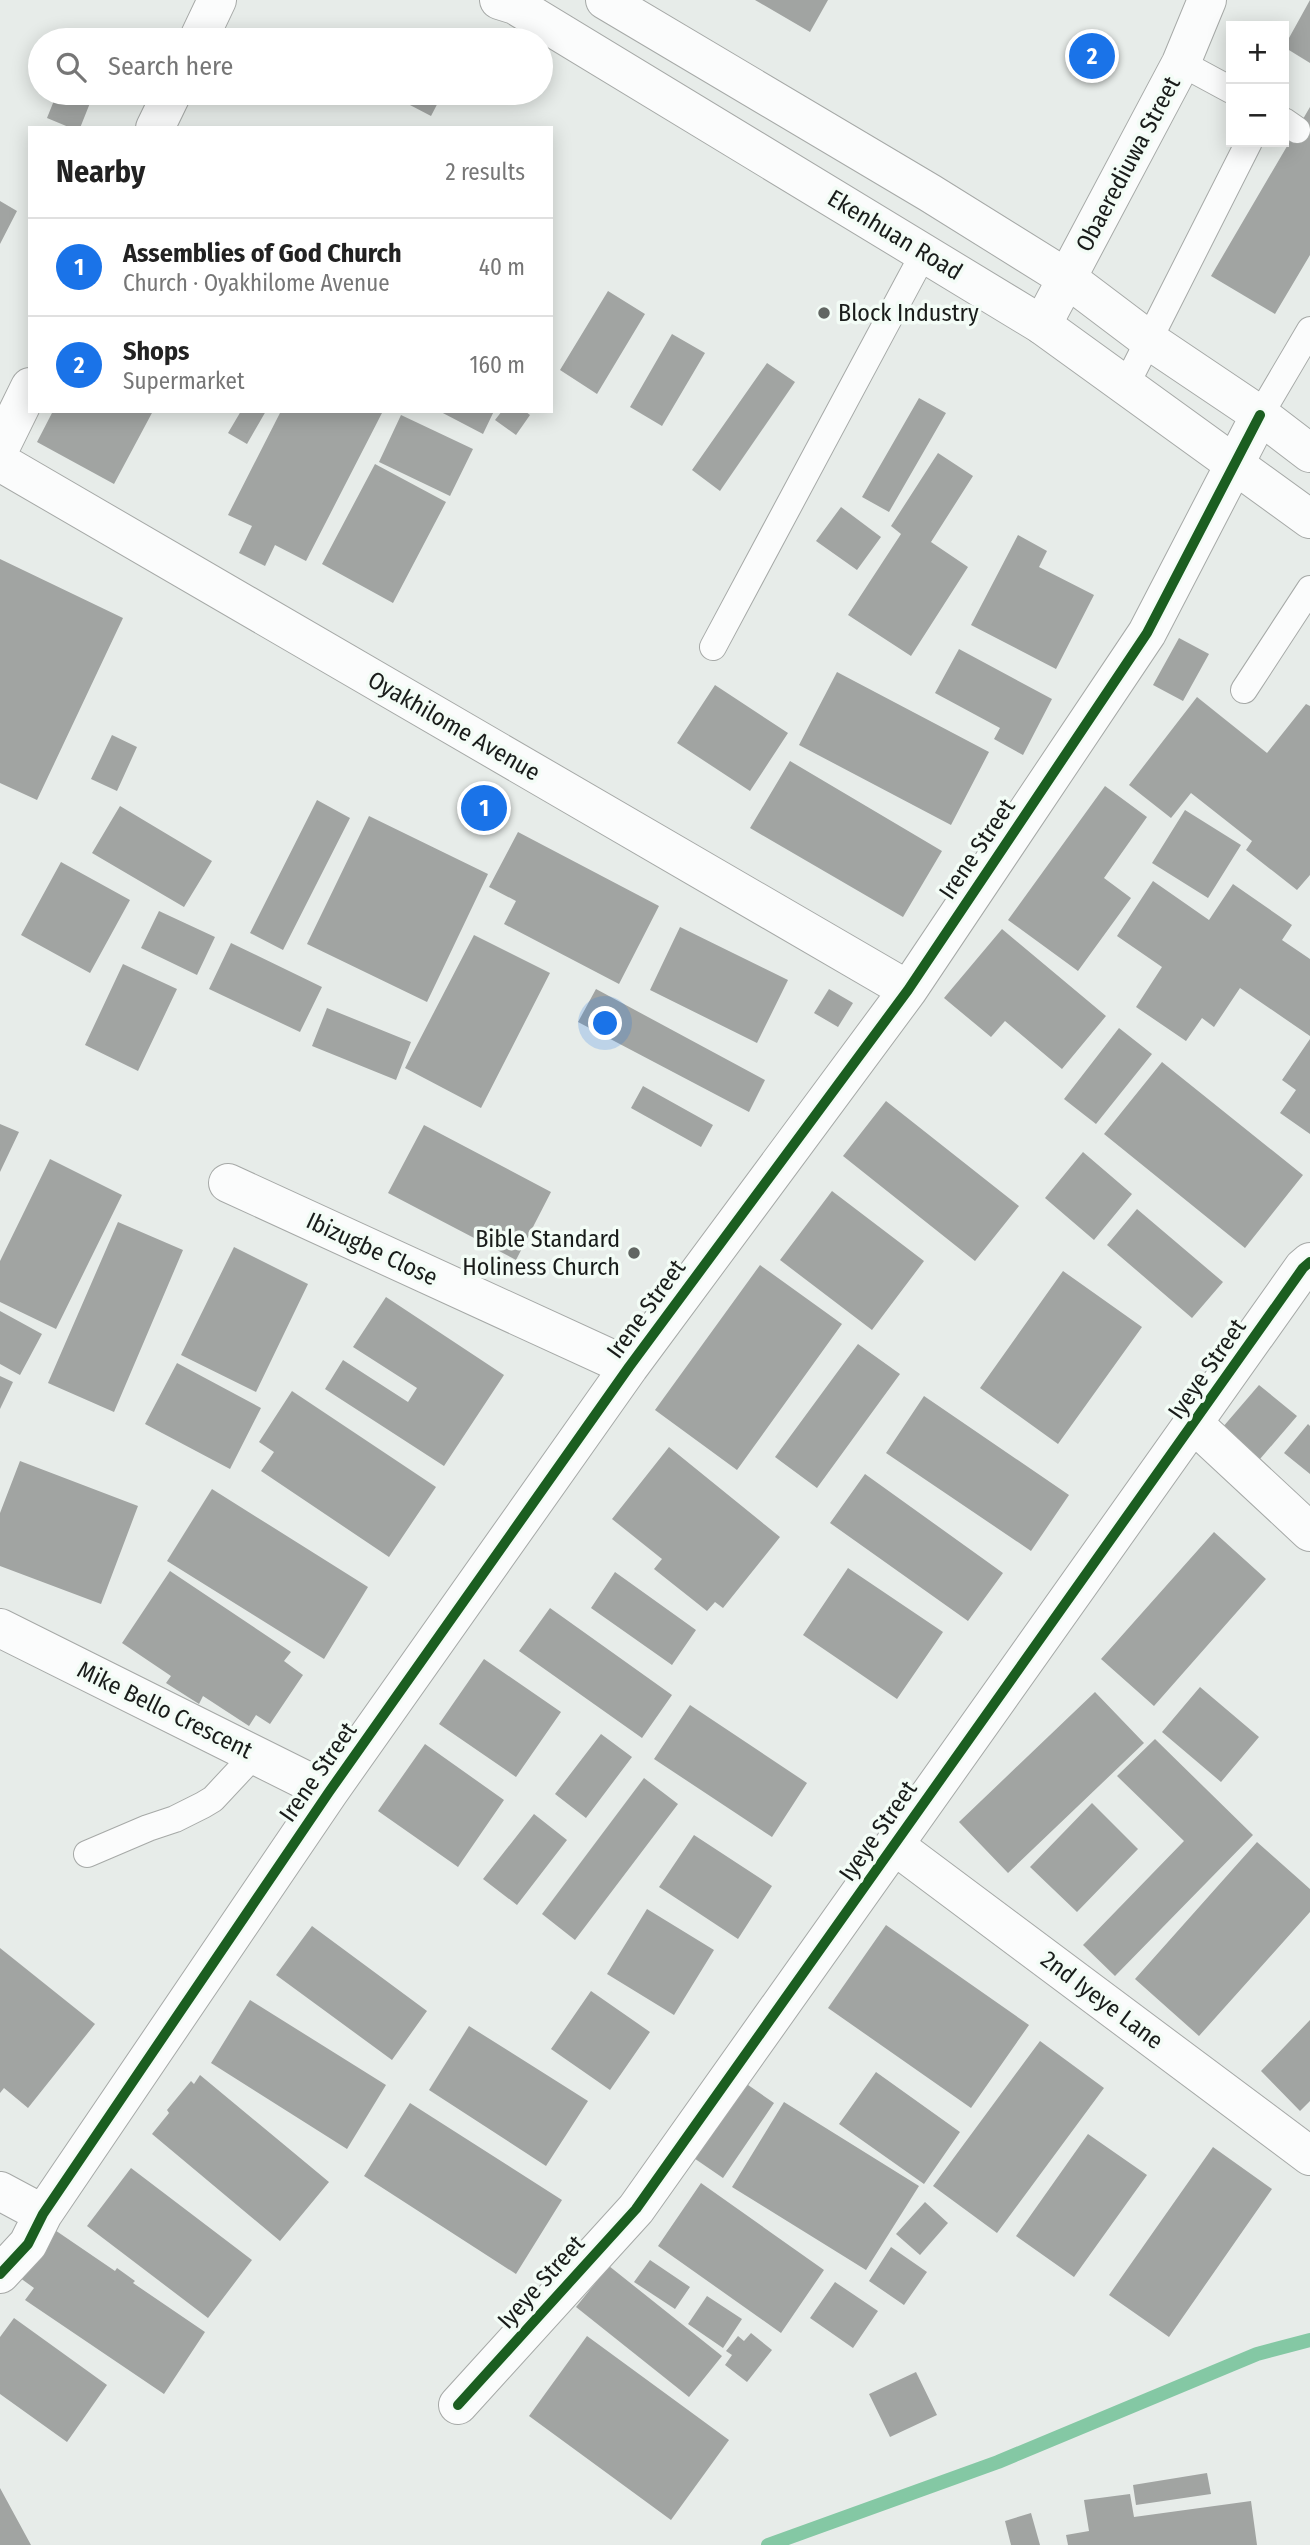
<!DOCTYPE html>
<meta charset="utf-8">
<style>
:root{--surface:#fff;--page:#f2f2f2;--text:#222;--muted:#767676;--line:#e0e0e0;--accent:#1a73e8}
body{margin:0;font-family:"Fira Sans Condensed",sans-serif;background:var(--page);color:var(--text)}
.controls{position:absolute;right:21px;top:21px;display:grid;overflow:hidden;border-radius:0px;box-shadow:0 4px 18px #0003}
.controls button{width:63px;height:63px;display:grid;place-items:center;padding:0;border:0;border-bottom:2px solid var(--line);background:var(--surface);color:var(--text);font:35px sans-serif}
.you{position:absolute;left:606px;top:1024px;width:24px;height:24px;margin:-18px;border:5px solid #fff;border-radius:50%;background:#1a73e8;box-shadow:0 0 0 10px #1a73e833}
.badge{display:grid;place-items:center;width:46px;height:46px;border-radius:50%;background:var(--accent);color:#fff;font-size:23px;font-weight:700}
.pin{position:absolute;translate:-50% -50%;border:4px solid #fff;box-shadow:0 2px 7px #0006}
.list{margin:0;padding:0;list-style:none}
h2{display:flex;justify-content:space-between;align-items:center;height:91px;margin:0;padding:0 28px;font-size:30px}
h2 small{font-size:23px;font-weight:400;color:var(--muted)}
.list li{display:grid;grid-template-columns:46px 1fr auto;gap:21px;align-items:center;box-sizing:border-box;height:98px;padding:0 28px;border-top:2px solid var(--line)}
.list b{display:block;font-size:26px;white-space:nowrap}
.list p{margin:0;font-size:23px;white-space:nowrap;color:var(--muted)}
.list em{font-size:23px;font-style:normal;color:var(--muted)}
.icon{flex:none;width:38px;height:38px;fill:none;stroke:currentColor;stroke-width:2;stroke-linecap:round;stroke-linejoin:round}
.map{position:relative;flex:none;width:1310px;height:2545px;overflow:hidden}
.search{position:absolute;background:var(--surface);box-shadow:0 4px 18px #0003;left:28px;top:28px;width:525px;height:77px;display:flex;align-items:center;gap:18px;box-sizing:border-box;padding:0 24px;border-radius:38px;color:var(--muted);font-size:26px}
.panel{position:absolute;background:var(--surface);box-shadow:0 4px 18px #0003;left:28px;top:126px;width:525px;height:287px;border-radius:0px}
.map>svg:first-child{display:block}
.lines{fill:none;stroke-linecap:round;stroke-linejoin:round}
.stream{stroke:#84c8a4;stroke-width:14}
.building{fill:#a1a4a2}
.lane-casing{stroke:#a6a9a7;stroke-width:28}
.street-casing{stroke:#a6a9a7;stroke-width:40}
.secondary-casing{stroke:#a6a9a7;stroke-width:40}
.lane{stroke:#fbfcfc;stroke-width:26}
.street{stroke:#fbfcfc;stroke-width:38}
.secondary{stroke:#fbfcfc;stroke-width:38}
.cycleway-casing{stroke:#f3fcf6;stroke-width:15}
.cycleway{stroke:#1b5e20;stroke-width:10}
.poi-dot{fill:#616562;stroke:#f3fcf6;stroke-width:2.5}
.labels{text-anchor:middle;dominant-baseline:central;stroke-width:7;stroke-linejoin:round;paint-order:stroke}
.street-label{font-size:24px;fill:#191c1a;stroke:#f3fcf6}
.poi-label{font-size:24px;fill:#191c1a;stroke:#f3fcf6;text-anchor:start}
</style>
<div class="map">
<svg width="1310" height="2545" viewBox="0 0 1310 2545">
<rect width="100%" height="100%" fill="#e7ece9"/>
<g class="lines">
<!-- stream -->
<path class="stream" d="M768,2545L998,2462L1257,2354L1310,2340"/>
</g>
<!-- building -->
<path class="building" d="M755,0H828L810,32Z
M1310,0V63L1284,47Z
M57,93H94L80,128H71L47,118Z
M387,93H443L431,116Z
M1310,107V255L1275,314L1211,276Z
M0,201L17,211L0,244Z
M608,291L645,314L597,394L560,370Z
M672,334L705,353L662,426L630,407Z
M767,363L795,382L720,491L692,470Z
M919,398L946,413L889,512L862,497Z
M53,411H153L114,484L37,442Z
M241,411H266L247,444L228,433Z
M281,411H383L306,561L275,545L265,566L239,553L252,526L228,515Z
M439,411H494L483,434Z
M502,411H525L530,415L516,435L495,420Z
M401,415L473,449L450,496L379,462Z
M938,453L973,476L931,542L968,567L911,656L848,615L901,534L891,526Z
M375,464L446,502L393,603L322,564Z
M841,507L881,537L857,570L816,541Z
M1018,535L1047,551L1039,567L1094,595L1056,669L971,625Z
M0,559L123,618L37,800L0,783Z
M1179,638L1209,654L1183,701L1153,685Z
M959,649L1052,699L1023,755L994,739L1000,728L935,693Z
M837,672L989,752L951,825L799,745Z
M715,685L788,733L750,791L677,743Z
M1197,697L1267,753L1306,704L1310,706V875L1297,890L1246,850L1252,841L1191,793L1171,818L1129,785Z
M112,735L137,747L117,791L91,779Z
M790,761L942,851L903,917L750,828Z
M1105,786L1147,817L1104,878L1131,898L1078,971L1008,920Z
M317,800L350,818L283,950L250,933Z
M120,806L212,861L184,907L92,853Z
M1185,810L1241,845L1208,898L1152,863Z
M369,816L488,874L427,1002L307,944Z
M518,832L659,906L619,984L504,924L516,901L489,887Z
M61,862L130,900L90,973L21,935Z
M1153,881L1209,920L1233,884L1292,925L1282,940L1310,959V1036L1240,988L1214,1027L1202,1018L1186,1041L1136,1007L1162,967L1117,936Z
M159,911L215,937L197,975L141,948Z
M680,927L788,980L757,1043L650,990Z
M1002,929L1106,1016L1062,1069L1005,1021L991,1037L944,998Z
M474,935L550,973L481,1108L405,1068Z
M231,943L322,987L300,1032L209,989Z
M123,964L177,989L138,1071L85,1045Z
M596,989L765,1080L749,1112L578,1022Z
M829,989L853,1003L838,1027L814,1013Z
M327,1008L411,1042L396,1080L312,1046Z
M1119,1028L1152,1054L1096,1124L1064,1099Z
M1310,1039V1134L1280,1113L1296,1090L1282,1080Z
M1162,1062L1303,1175L1245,1248L1104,1134Z
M643,1086L713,1125L701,1147L631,1108Z
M886,1101L1019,1206L975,1261L843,1156Z
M0,1124L19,1132L0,1172Z
M424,1125L551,1192L516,1260L388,1193Z
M1083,1152L1132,1194L1094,1240L1045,1198Z
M50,1159L122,1195L56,1329L0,1302V1261Z
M832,1191L924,1261L872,1330L780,1260Z
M1137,1209L1223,1282L1192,1318L1107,1245Z
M118,1222L183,1250L114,1412L48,1383Z
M234,1247L308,1284L256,1392L181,1355Z
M760,1265L842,1324L737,1470L655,1410Z
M1063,1271L1142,1327L1058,1444L980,1388Z
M386,1297L504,1375L444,1466L325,1389L343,1360L408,1402L417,1388L353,1347Z
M0,1311L42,1334L20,1375L0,1364Z
M858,1344L900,1374L817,1488L775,1457Z
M177,1363L261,1408L230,1469L145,1424Z
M0,1376L13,1382L0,1409Z
M1259,1385L1297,1416L1260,1459L1222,1428Z
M292,1391L436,1487L389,1557L261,1471L274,1452L259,1442Z
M924,1396L1069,1495L1031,1551L886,1453Z
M1308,1424L1310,1426V1474L1284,1453Z
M669,1447L780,1537L723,1608L715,1602L707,1611L654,1569L662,1559L612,1519Z
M20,1461L138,1506L101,1604L0,1566V1513Z
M865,1474L1003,1573L968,1621L830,1523Z
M212,1489L368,1587L324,1659L167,1561Z
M1214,1532L1266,1579L1154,1706L1101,1659Z
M848,1568L943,1632L897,1699L803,1635Z
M170,1571L291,1652L284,1661L303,1675L270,1724L256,1715L249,1726L203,1696L199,1704L166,1683L171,1676L122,1643Z
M615,1572L696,1630L672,1665L591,1608Z
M550,1608L672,1695L642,1738L519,1651Z
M484,1659L561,1712L516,1777L439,1724Z
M1200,1687L1259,1737L1221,1782L1162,1732Z
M1095,1692L1144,1743L1008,1873L959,1822Z
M690,1705L807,1783L772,1837L654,1759Z
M601,1734L632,1757L586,1818L555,1794Z
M1155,1739L1253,1835L1115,1976L1083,1945L1184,1841L1117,1776Z
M425,1744L504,1800L458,1867L378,1811Z
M644,1778L678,1804L575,1940L542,1914Z
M1092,1803L1138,1849L1077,1912L1030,1867Z
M534,1814L567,1840L517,1905L483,1879Z
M694,1835L772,1886L738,1939L659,1887Z
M1257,1842L1310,1889V1912L1199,2036L1135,1979Z
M647,1909L714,1950L674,2015L607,1974Z
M886,1925L1029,2025L971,2108L828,2008Z
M312,1926L427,2011L392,2060L276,1975Z
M0,1948L95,2024L28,2108L4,2088L0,2093Z
M591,1991L650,2032L610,2090L551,2049Z
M250,2000L386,2085L347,2149L211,2063Z
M1310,2020V2101L1300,2111L1261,2071Z
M469,2026L588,2101L546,2166L429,2090Z
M1040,2041L1104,2088L997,2233L933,2186Z
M876,2072L960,2132L924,2184L839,2124Z
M200,2075L329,2182L280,2241L152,2134L169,2113L167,2110L191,2081L194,2084Z
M738,2078L774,2103L723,2178L688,2154Z
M784,2102L919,2186L866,2270L732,2187Z
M410,2103L562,2200L516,2274L364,2176Z
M1088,2134L1147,2175L1074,2277L1016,2236Z
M1213,2147L1272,2189L1169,2337L1109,2295Z
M131,2168L252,2260L208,2318L87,2226Z
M701,2183L824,2270L781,2333L658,2246Z
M925,2202L948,2223L920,2255L896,2234Z
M49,2226L115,2271L117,2268L135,2281L133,2283L205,2332L164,2394L25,2300L34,2288L16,2275Z
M891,2247L927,2272L904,2305L869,2281Z
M650,2260L690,2287L675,2309L634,2282Z
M609,2266L722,2356L689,2397L576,2307Z
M835,2282L878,2311L853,2348L810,2318Z
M707,2296L742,2319L723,2348L688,2324Z
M14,2318L107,2385L67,2442L0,2394V2337Z
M751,2333L772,2350L747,2382L725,2365L732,2355L726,2351L738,2336L744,2341Z
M587,2336L729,2440L671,2520L529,2416Z
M916,2372L937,2415L890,2437L869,2394Z
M1207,2473L1211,2494L1136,2505L1133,2485Z
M0,2488L31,2545H0Z
M1130,2494L1134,2517L1251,2501L1257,2545H1068L1066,2535L1089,2531L1084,2500Z
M1031,2513L1040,2545H1011L1005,2521Z"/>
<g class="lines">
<!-- lane casing -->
<g class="lane-casing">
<path id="lane" d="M1181,63L1231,90
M1284,121L1297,130
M1125,387L1249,142
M1260,415L1310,330
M713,647L924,253
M1244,690L1310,589
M87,1854L148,1828L175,1819L203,1805L213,1799L254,1755"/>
</g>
<!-- street casing -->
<g class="street-casing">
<path id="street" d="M198,40L217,0
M155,128L172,93
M1042,325L1181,63L1207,0
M0,448L30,387
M0,462L908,990
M228,1183L629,1367
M1194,1424L1310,1532
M0,1628L329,1792
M894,1845L1310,2156
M0,2191L43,2214
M0,2274L28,2244L43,2214L329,1792L629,1367L908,990L1147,633L1260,415
M458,2405L636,2209L1303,1268L1310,1262"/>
</g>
<!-- secondary casing -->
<g class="secondary-casing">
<path id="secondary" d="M499,0L515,5L1042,325L1310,519
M605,0L930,193L1068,279L1150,341L1260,415L1310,453"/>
</g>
<!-- lane -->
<use href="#lane" class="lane"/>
<!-- street -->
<use href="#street" class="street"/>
<!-- secondary -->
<use href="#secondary" class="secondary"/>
<!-- cycleway casing -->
<g class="cycleway-casing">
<path id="cycleway" d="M0,2274L28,2244L43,2214L329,1792L629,1367L908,990L1147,633L1260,415
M458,2405L636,2209L1303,1268L1310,1262"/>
</g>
<!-- cycleway -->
<use href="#cycleway" class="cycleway"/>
</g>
<!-- markers -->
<g class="poi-dot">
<circle cx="824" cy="313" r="7"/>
<circle cx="634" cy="1253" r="7"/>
</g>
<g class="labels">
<!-- street labels -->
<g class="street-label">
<text transform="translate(1128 164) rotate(-62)">Obaerediuwa Street</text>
<text transform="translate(895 235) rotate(31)">Ekenhuan Road</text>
<text transform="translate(454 726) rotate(30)">Oyakhilome Avenue</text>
<text transform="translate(977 849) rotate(-56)">Irene Street</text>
<text transform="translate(372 1249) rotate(25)">Ibizugbe Close</text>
<text transform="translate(646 1309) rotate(-54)">Irene Street</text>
<text transform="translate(1207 1369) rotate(-55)">Iyeye Street</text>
<text transform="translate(165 1710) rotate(26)">Mike Bello Crescent</text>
<text transform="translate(318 1772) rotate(-55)">Irene Street</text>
<text transform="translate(878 1831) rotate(-55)">Iyeye Street</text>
<text transform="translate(1102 2000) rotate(37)">2nd Iyeye Lane</text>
<text transform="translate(541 2282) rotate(-48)">Iyeye Street</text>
</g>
<!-- poi labels -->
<g class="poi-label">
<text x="838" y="313">Block Industry</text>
<text x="620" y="1239" text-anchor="end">Bible Standard<tspan x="620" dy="28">Holiness Church</tspan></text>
</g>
</g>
</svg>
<div class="controls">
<button>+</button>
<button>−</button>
</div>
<div class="you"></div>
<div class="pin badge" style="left:484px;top:808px">1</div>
<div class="pin badge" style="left:1092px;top:56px">2</div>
<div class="search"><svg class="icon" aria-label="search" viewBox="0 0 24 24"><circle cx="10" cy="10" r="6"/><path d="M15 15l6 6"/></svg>Search here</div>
<section class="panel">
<h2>Nearby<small>2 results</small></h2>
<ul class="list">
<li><span class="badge">1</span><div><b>Assemblies of God Church</b><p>Church · Oyakhilome Avenue</p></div><em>40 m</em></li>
<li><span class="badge">2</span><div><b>Shops</b><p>Supermarket</p></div><em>160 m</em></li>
</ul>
</section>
</div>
